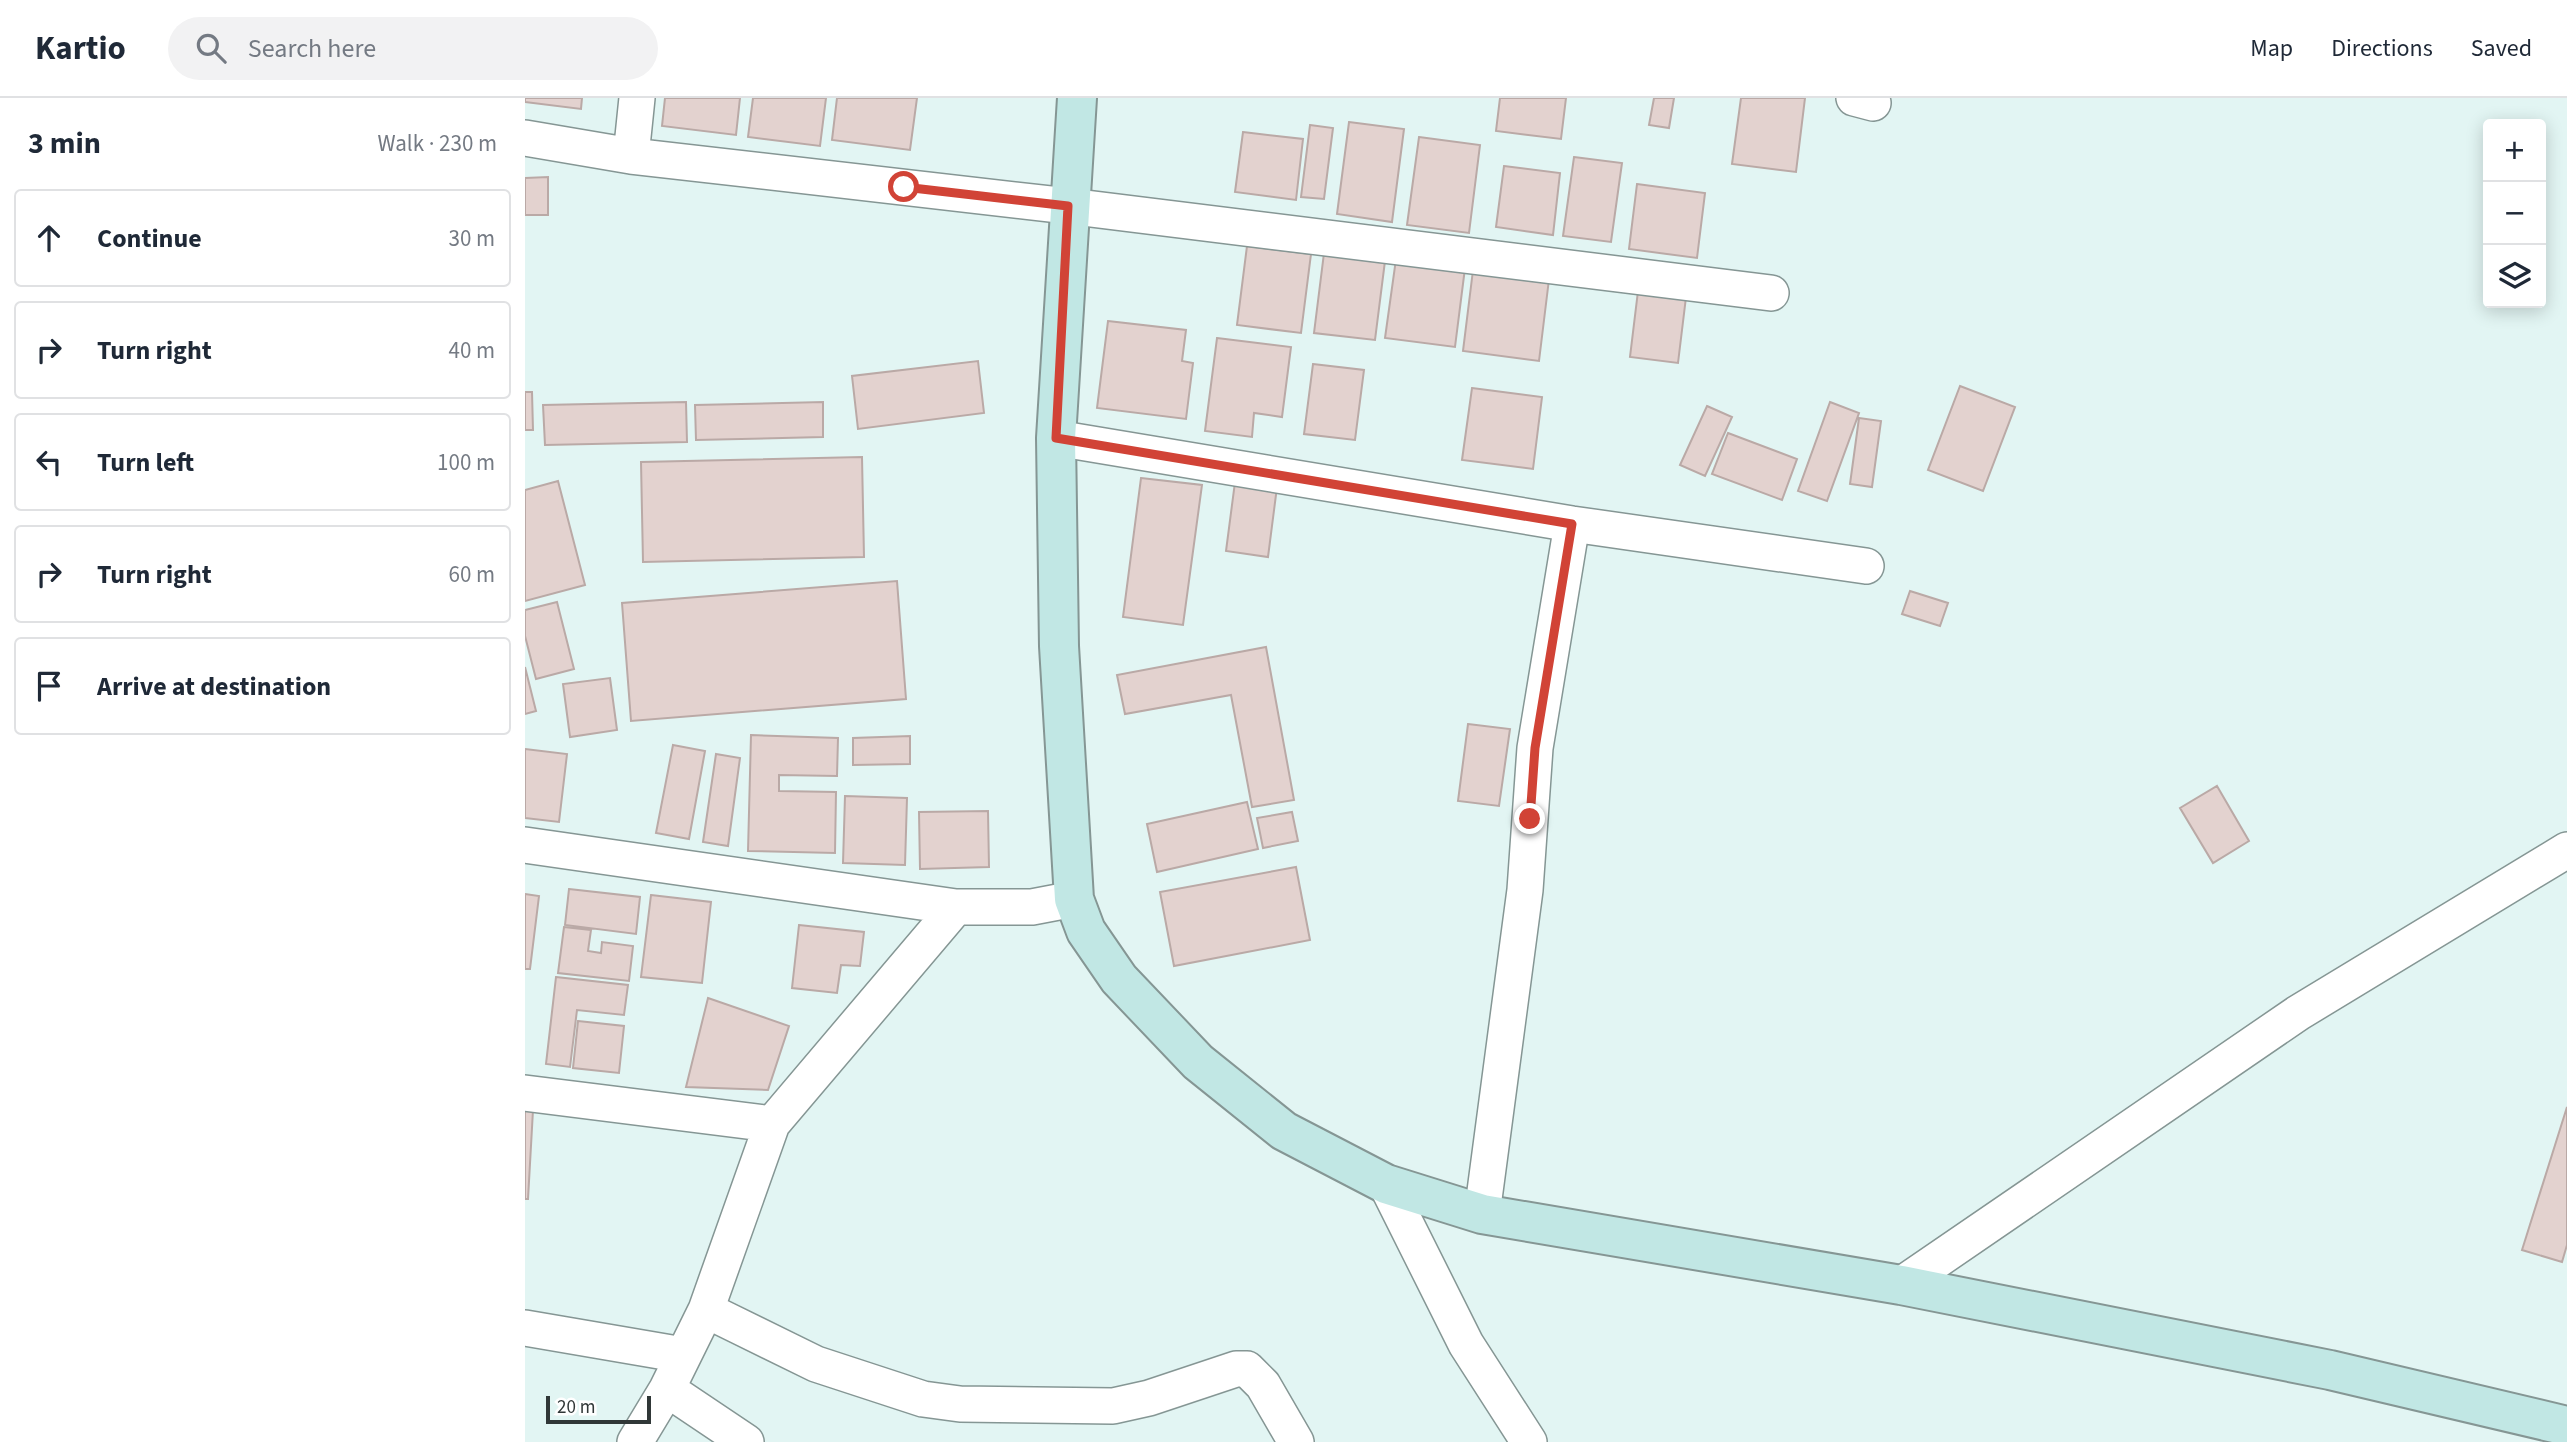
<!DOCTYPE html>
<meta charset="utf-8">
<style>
:root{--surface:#fff;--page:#f2f2f3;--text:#1f2937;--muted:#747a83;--line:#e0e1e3}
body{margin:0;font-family:"Source Sans 3",sans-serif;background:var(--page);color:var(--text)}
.controls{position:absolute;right:21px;top:21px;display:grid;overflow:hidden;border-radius:7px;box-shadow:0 4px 18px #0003}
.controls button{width:63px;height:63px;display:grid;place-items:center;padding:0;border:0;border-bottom:2px solid var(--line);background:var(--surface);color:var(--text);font:35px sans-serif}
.scale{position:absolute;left:21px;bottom:18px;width:105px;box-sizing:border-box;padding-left:7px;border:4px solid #303737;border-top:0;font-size:19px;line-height:24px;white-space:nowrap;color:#303737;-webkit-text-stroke:5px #fff;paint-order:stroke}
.stop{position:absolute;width:21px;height:21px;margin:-16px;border:5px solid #d14336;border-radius:50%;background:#fff}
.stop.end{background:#d14336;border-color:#fff;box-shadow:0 2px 7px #0008}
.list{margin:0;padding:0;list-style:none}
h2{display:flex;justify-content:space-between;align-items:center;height:91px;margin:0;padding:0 28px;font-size:30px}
h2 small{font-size:23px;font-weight:400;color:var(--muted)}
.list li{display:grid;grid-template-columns:46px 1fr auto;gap:21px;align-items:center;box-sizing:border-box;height:98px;margin:0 14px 14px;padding:0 14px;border:2px solid var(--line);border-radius:7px}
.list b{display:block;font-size:26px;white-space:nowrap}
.list em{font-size:23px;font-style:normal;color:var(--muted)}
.icon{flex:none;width:38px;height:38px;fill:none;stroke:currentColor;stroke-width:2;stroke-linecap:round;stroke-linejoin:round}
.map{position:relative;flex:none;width:2042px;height:1344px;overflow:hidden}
header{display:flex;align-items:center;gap:42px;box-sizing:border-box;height:98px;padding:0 35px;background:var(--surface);border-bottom:2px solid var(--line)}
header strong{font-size:33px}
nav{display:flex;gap:38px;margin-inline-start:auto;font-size:24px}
.search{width:490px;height:63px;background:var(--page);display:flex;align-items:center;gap:18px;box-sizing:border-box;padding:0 24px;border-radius:38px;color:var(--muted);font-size:26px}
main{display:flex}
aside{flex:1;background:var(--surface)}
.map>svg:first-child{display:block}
.building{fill:#e3d2cf;stroke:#baa9a6;stroke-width:2}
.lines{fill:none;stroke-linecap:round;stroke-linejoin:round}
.minor-casing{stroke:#859694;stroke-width:38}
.secondary-casing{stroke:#859694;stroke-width:42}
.minor{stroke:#fff;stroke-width:35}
.secondary{stroke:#c1e7e4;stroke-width:38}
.route{stroke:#d14336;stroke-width:9}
</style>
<header>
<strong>Kartio</strong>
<div class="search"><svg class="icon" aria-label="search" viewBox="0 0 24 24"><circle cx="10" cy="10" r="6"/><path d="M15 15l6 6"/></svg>Search here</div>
<nav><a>Map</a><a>Directions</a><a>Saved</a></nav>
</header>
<main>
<aside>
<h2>3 min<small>Walk · 230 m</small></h2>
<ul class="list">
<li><svg class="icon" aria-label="ahead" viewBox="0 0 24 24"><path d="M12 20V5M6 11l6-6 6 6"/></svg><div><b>Continue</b></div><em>30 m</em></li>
<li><svg class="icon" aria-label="right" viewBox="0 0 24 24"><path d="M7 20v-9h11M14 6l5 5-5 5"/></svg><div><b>Turn right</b></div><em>40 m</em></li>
<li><svg class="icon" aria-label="left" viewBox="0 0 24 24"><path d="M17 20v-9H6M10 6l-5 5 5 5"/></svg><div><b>Turn left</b></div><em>100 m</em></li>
<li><svg class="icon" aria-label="right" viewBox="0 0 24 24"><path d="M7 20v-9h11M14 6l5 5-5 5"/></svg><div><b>Turn right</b></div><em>60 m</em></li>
<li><svg class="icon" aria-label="arrive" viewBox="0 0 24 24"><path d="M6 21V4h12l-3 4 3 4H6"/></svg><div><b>Arrive at destination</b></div></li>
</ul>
</aside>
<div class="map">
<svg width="2042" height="1344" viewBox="0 0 2042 1344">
<rect width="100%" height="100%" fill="#e2f5f3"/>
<!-- building -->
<path class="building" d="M0,0H57L56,11L0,4Z
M140,0H215L211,37L137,28Z
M228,0H301L295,48L223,39Z
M312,0H392L385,52L307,42Z
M975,0H1041L1036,41L971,33Z
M1129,0H1149L1144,30L1124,27Z
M1216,0H1280L1271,74L1207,66Z
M824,24L879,31L867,124L812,116Z
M785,27L808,30L799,101L776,99Z
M718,34L778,41L771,102L710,94Z
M894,39L955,47L944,135L882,127Z
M1049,59L1097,65L1086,144L1038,138Z
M979,68L1035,75L1028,137L971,129Z
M23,79V117H0V80Z
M1112,86L1180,95L1172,160L1104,151Z
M722,148L786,156L776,235L712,227Z
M799,155L860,163L850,242L789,235Z
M871,161L940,170L930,249L860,240Z
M949,164L1025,173L1014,263L938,253Z
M1113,193L1161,199L1153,265L1105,259Z
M583,223L661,232L657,263L668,265L661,321L572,310Z
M692,240L766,249L757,319L729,315L727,339L680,333Z
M453,263L459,315L333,331L327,278Z
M788,266L839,272L830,342L779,336Z
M1435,288L1490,309L1458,393L1403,372Z
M947,290L1017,299L1008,371L937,362Z
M0,294H7L8,332H0Z
M161,304L162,344L20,347L18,307Z
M298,304V339L171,342L170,307Z
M1305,304L1334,315L1302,403L1273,393Z
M1182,308L1207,319L1180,378L1155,367Z
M1334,320L1356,323L1347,389L1325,386Z
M1203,335L1272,361L1257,402L1187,376Z
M337,359L339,459L118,464L116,364Z
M616,380L677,387L658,527L598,519Z
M33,383L60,487L0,503V392Z
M710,384L752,389L743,459L701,453Z
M372,483L381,601L106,623L97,505Z
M1385,493L1423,505L1415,528L1377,516Z
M32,504L49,571L11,581L0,538V512Z
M741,549L769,702L727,709L706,597L600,616L592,577Z
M0,569L11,613L0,616Z
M85,580L92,632L45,639L38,586Z
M943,626L985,631L974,708L933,703Z
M226,637L313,640L312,678L254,677V693L311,694L310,755L223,753Z
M385,638V666L328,667V640Z
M148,647L180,653L164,741L131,735Z
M0,651L42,656L34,724L0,720Z
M191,656L215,660L203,748L178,744Z
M1692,688L1724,743L1688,765L1655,710Z
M320,698L382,700L380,767L318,765Z
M722,704L733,751L632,774L622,726Z
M463,713L464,769L395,771L394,714Z
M767,714L773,743L738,750L732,720Z
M771,769L785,842L649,868L635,794Z
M44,791L115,799L111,836L40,827Z
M0,796L14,798L5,871H0Z
M126,797L186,804L177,885L116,879Z
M274,827L339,834L335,868L316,867L312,895L267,890Z
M39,829L66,832L63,853L76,855L77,844L108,848L104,883L33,875Z
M31,879L103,887L99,917L52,912L45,969L21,966Z
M183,900L264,928L243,992L161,989Z
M53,923L99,928L94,975L48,970Z
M2042,1009V1147L2037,1164L1997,1152Z
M0,1012H8L3,1101H0Z"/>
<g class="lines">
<!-- minor casing -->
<g class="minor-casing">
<path id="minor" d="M1329,0L1348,5
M0,40L106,58L543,108L1246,195
M106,58L112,0
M531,340L1047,426L1341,468
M0,747L431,809H507L549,801
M0,995L247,1026
M861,1086L941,1246L1004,1344
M957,1116L1000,792L1010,650L1047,426
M1376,1187L1773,915L2042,752
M181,1212L291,1266L398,1301L435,1306L588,1308L624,1300L711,1271H722L738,1287L771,1344
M0,1230L158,1257
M142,1291L221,1344
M110,1344L142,1291L181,1212L247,1026L431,809"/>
</g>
<!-- secondary casing -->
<g class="secondary-casing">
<path id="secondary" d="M552,0L531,340L534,548L549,801L561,833L594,881L673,964L759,1033L861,1086L957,1116L1376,1187L1805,1272L2042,1328"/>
</g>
<!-- minor -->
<use href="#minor" class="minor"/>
<!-- secondary -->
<use href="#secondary" class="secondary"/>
</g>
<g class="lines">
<!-- route -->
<path class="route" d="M379,89L543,108L531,340L1047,426L1010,650L1005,721"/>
</g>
</svg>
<div class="controls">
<button>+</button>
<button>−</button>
<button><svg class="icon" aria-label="layers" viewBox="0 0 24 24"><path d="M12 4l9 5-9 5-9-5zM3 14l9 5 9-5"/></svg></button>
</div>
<div class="scale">20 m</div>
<div class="stop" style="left:379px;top:89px"></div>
<div class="stop end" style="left:1005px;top:721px"></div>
</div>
</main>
